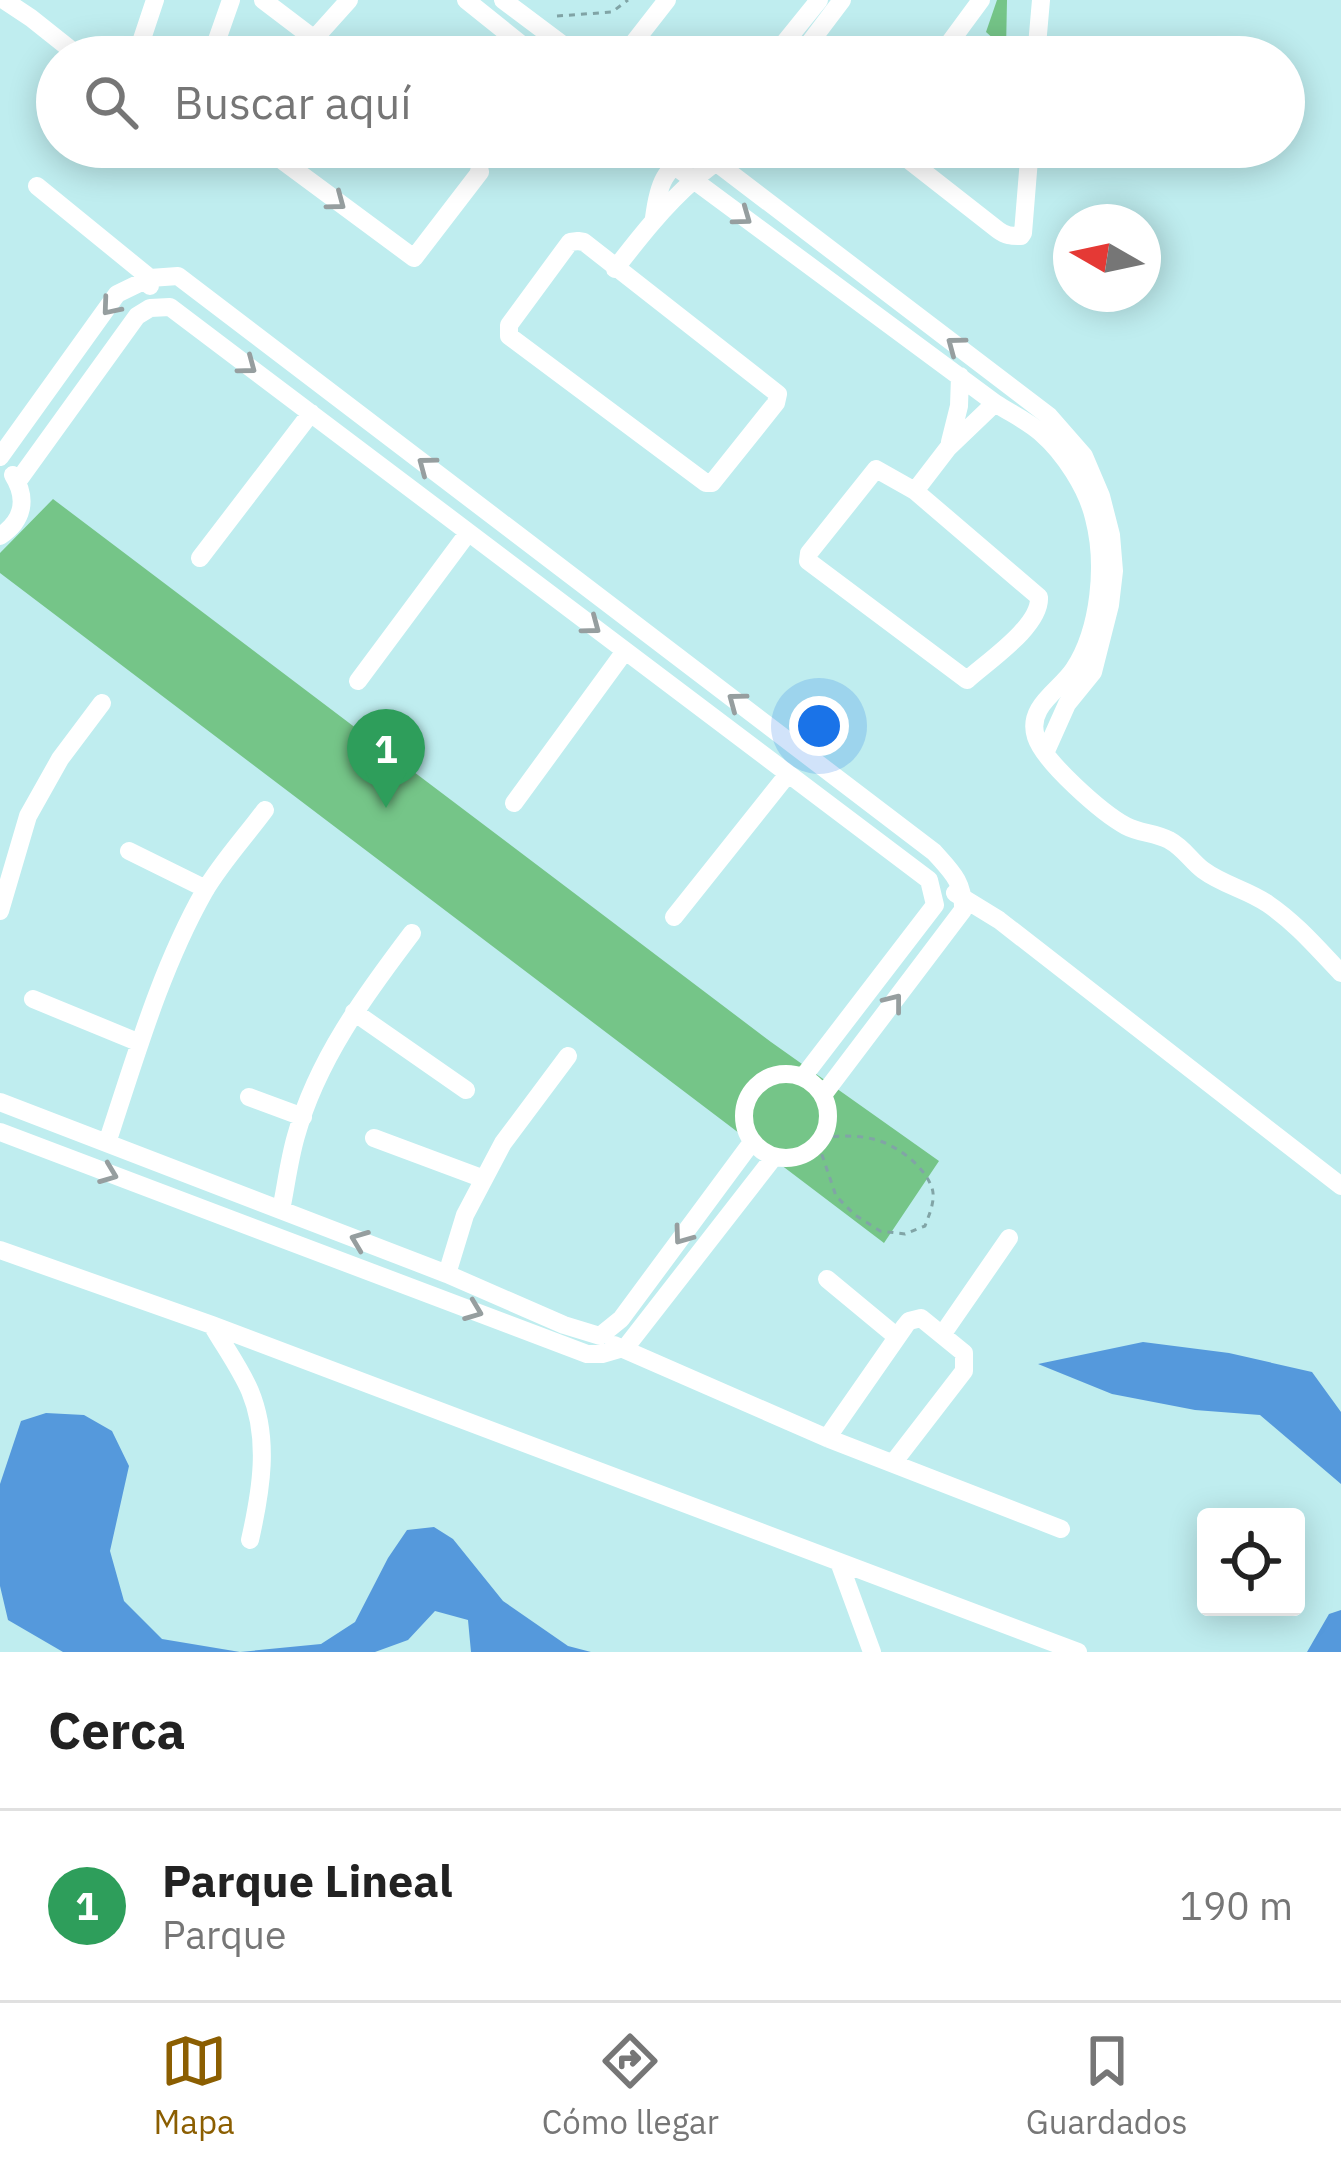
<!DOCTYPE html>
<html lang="es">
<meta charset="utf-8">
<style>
:root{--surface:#fff;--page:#f6f6f6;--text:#222;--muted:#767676;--line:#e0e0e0;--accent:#8b5e01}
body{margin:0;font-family:"IBM Plex Sans",sans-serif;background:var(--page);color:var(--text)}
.controls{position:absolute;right:36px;bottom:36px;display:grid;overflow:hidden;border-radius:12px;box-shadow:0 6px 30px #0003}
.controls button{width:108px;height:108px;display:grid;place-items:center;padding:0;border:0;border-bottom:3px solid var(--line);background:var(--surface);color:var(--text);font:60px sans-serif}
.compass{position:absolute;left:1053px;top:204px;width:108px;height:108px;border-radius:50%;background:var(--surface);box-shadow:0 6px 30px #0003;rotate:279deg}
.you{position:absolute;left:819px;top:726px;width:42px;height:42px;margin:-30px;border:9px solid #fff;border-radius:50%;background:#1a73e8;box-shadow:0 0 0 18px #1a73e833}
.badge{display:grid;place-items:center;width:78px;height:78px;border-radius:50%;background:var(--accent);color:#fff;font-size:39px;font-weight:700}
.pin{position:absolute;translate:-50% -99px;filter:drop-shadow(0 3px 6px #0008)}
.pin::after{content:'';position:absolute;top:63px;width:42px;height:36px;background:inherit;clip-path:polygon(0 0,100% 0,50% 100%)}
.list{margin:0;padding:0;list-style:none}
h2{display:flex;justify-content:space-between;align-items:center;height:156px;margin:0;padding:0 48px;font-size:51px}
h2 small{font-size:39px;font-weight:400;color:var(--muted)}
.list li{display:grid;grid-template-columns:78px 1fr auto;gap:36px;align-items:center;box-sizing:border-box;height:192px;padding:0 48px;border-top:3px solid var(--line)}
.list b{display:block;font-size:45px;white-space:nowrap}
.list p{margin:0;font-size:39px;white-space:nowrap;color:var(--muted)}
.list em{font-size:39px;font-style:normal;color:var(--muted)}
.icon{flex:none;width:66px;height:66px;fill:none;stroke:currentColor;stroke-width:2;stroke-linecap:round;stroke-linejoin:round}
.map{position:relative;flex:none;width:1341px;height:1652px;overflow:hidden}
.search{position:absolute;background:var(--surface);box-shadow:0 6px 30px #0003;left:36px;right:36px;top:36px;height:132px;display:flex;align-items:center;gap:30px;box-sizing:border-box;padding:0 42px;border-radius:66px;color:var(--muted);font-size:45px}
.sheet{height:348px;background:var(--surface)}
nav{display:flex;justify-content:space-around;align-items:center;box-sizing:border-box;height:168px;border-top:3px solid var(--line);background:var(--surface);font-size:33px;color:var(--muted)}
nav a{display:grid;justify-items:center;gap:6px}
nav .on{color:var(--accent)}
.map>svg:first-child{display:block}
.green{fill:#75c588}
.water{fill:#5599dc}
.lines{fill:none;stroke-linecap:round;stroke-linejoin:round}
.path{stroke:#81a4a6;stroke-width:3;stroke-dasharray:6 6;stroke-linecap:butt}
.minor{stroke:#fff;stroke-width:18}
.oneway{stroke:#969e9f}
</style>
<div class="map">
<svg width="1341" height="1652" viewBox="0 0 1341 1652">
<rect width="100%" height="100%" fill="#bfedef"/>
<!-- green -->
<path class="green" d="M997,0H1007L1006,50L986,32Z
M53,499L771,1042L939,1161L884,1243L0,573V553Z"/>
<!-- water -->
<path class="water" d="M1143,1342L1229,1353L1312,1372L1341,1412V1484L1260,1415L1195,1410L1112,1394L1038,1364Z
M46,1413L84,1415L112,1431L129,1466L110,1551L124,1601L162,1639L240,1652L321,1644L355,1622L388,1558L407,1530L434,1527L453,1539L503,1601L568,1646L591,1652H471L468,1620L435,1611L408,1640L375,1652H63L8,1620L0,1586V1484L21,1421Z
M1341,1610V1652H1307L1329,1614Z"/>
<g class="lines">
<!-- path -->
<path class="path" d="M557,16L612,12L628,0
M818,1143L836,1196L855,1215L880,1231L905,1234L925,1226C929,1215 936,1200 932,1188C924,1165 895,1144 873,1139C857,1135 840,1136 823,1137"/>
<!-- minor -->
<path class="minor" d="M4,0L31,18L80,57
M263,0L338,57
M466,0L537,57
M503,0L579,57
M314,39L349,0
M628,50L667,0
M136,57L155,0
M211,57L231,0
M773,57L819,0
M799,57L842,0
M939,57L981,0
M1036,57L1041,0
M264,147L414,258L480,172L478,163L458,147
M649,147L995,403C1010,413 1028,421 1041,433C1064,453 1087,488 1094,518C1106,564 1100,629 1074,669C1061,690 1026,706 1036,737C1044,762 1102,813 1126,826C1139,833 1155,833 1169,840C1184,848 1191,861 1203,870C1223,885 1248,890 1268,904C1296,923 1318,949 1341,973
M696,147L1049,416L1084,456L1101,496L1111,535L1114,571L1110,605L1093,672L1067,704L1046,751
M892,147L998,230C1006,236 1011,236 1021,236L1023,233L1030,147
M37,186L150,278V286
M654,218C659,179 664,174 693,147
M578,241L584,242L778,394L776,403L712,483H706L509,336V325L570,242Z
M615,269C639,238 664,206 694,180C708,167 718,163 730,147
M950,442L959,406L960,376
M0,457L117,294L150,278L178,276L934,852C951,871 964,882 963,910L823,1095
M876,469L915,491L1039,597C1041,626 988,661 967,680L808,561L809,553Z
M18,481L137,316L150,308L170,307L929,880L935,905L803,1077
M915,491L948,448L995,403
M0,536C23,521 28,499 13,475
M200,558L311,413
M358,681L468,533
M514,803L625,651
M129,851L206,889
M955,893L999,920L1341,1186
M0,911L28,816L60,759L102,703
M674,917L788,774
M33,999L140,1043
M354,1012L466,1090
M744 1116a42 42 0 1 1 84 0a42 42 0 1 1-84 0Z
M249,1097L303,1117
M0,1102L447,1274L564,1325L600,1336L621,1319L752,1142
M0,1132L587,1354H602L626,1347L774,1157
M374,1138L484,1179
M107,1143C135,1059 160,970 204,892C221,863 245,837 265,810
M281,1210C286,1186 289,1160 296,1136C317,1060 365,995 412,933
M0,1250L212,1325L1078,1652
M447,1274L465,1215L503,1143L568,1056
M827,1279L897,1337
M212,1325C224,1346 240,1368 250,1391C270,1439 261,1491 250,1540
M942,1335L1009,1238
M614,1345L827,1438L1061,1529
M827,1438L905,1326L909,1321L921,1318L964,1353V1371L893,1463
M839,1562L872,1652"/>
</g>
<!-- one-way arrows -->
<defs><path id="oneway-chevron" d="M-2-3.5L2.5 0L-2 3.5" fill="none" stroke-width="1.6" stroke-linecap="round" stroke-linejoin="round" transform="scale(3)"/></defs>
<g class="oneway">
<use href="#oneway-chevron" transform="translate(337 202) rotate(37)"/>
<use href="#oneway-chevron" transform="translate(743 217) rotate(36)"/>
<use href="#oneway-chevron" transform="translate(110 307) rotate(130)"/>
<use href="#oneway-chevron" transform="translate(955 345) rotate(-143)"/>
<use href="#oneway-chevron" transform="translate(248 366) rotate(37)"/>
<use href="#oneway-chevron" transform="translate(426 465) rotate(-143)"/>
<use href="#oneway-chevron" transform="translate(592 626) rotate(37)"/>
<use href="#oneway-chevron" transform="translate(736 701) rotate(-143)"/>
<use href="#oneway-chevron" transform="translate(894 1002) rotate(-52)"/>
<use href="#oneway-chevron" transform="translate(109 1174) rotate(21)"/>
<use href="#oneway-chevron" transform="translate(682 1236) rotate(126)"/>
<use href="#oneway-chevron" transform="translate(359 1240) rotate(-159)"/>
<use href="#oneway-chevron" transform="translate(474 1311) rotate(21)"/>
</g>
</svg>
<div class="controls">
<button><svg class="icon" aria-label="locate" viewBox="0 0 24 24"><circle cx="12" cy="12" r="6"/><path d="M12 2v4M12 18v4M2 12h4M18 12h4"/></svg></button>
</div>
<svg class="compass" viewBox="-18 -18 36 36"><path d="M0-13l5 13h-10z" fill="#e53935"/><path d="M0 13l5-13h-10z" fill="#767676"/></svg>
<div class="you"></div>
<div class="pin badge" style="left:386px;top:808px;background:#2e9e5b">1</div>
<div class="search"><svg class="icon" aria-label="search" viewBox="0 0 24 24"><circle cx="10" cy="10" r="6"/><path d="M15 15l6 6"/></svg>Buscar aquí</div>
</div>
<section class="sheet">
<h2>Cerca<small></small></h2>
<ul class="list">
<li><span class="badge" style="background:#2e9e5b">1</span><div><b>Parque Lineal</b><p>Parque</p></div><em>190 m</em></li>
</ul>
</section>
<nav>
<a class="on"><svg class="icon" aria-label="map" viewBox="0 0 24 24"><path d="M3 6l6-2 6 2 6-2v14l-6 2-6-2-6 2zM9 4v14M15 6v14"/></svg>Mapa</a>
<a><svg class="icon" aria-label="directions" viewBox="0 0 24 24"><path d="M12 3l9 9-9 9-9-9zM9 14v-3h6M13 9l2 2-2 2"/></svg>Cómo llegar</a>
<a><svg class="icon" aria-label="saved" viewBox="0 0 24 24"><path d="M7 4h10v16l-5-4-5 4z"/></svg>Guardados</a>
</nav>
